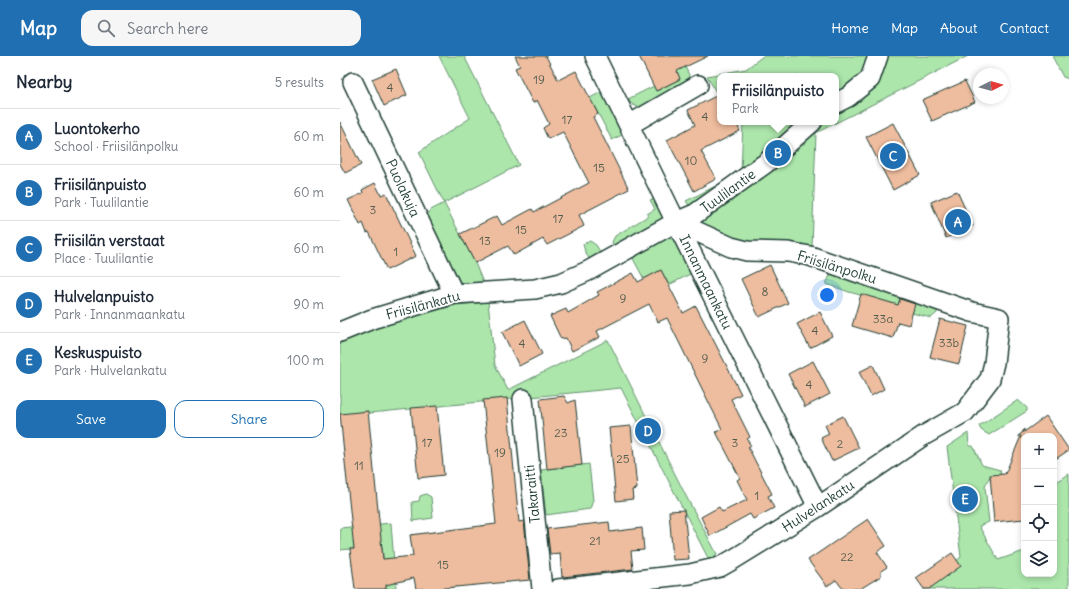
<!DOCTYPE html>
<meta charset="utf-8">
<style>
:root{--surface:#fff;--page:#f6f6f7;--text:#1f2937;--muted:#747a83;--line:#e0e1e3;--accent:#1f6fb2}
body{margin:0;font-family:Delius,sans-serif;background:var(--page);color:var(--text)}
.controls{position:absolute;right:12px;bottom:12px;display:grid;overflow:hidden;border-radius:8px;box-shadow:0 2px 6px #0003}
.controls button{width:36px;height:36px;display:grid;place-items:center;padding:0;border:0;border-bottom:1px solid var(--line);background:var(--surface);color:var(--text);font:20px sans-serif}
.compass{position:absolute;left:633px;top:12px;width:36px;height:36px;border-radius:50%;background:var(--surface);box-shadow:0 2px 6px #0003;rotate:84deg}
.you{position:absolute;left:487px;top:239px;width:14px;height:14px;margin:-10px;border:3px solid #fff;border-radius:50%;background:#1a73e8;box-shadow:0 0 0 6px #1a73e833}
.badge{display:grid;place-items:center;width:26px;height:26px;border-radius:50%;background:var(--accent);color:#fff;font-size:13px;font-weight:700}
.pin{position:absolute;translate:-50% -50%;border:2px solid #fff;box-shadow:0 1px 4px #0006}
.popup{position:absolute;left:377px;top:17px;width:122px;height:52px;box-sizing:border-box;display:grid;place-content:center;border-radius:8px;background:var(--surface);filter:drop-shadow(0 1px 3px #0005);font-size:13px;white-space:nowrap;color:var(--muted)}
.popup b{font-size:15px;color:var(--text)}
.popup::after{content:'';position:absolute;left:50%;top:100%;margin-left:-8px;border:8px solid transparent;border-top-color:var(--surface)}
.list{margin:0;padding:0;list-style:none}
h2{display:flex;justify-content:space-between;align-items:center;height:52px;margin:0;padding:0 16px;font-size:17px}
h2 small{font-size:13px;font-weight:400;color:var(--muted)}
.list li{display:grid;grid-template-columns:26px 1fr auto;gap:12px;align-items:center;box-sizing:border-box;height:56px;padding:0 16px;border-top:1px solid var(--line)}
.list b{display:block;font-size:15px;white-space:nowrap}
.list p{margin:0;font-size:13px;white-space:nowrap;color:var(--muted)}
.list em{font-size:13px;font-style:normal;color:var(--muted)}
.actions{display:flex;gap:8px;padding:12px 16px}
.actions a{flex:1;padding:9px 0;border:1px solid var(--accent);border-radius:12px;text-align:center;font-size:14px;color:var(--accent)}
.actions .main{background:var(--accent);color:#fff}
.icon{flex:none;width:22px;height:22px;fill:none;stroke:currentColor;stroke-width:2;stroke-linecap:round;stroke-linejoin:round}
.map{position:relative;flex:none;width:729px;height:533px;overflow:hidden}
header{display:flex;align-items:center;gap:24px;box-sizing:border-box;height:56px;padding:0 20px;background:var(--accent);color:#fff}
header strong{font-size:19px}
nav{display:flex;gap:22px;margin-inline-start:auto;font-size:14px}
.search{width:280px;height:36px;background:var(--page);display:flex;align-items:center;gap:10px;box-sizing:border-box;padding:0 14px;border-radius:12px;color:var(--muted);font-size:15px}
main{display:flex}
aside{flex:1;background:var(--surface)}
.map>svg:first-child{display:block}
.green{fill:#ace6ab;stroke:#669270}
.building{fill:#eebc9e;stroke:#1f3d34}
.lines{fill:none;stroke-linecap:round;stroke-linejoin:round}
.minor-casing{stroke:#1f3d34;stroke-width:22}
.minor{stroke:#fff;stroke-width:19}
.labels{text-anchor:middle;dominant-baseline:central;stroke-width:3;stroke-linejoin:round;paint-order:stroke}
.number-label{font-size:12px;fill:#535d4e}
.street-label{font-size:14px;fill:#1f3d34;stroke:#fff}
</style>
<header>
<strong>Map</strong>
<div class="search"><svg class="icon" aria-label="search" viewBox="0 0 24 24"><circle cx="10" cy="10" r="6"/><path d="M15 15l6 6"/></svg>Search here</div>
<nav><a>Home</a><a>Map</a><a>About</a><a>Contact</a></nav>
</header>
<main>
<aside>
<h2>Nearby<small>5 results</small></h2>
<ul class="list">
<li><span class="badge">A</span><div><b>Luontokerho</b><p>School · Friisilänpolku</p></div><em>60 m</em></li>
<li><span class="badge">B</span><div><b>Friisilänpuisto</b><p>Park · Tuulilantie</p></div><em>60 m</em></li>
<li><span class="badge">C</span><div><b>Friisilän verstaat</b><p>Place · Tuulilantie</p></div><em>60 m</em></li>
<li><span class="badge">D</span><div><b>Hulvelanpuisto</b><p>Park · Innanmaankatu</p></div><em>90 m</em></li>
<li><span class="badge">E</span><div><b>Keskuspuisto</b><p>Park · Hulvelankatu</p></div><em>100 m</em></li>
</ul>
<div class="actions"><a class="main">Save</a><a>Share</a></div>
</aside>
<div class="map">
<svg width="729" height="533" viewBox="0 0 729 533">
<rect width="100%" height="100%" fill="#fff"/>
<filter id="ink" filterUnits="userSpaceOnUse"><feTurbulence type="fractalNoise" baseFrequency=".025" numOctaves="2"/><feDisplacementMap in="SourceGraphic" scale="8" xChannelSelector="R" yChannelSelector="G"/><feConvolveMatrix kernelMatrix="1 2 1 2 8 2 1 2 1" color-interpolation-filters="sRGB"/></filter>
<g filter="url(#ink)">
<!-- green -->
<path class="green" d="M99,0H124L179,109L104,147L135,207L144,229L137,230L120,226L87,159L89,155L104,147L79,96L130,62Z
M329,0H340L349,19V24L305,52C297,51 292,50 288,43L314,30L317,35L340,23Z
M423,0H628L476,77L472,192L401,188L364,171L346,145L401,117L403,66H496V20H380V41L376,36L367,20L406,13Z
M712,0H729V23L723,21Z
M263,35L288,76L272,84L250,42Z
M315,142L326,162L277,191L273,189L272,186L275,180L308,160L307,158L315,153L310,144Z
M323,182L334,183L338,189L352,217L329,229L321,214L304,223L291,199Z
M250,185L256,189L261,197L252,207L245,196L243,188Z
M493,213L598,252L597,257L591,262L572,257L575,246L560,242L558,249L509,236L486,228Z
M148,246L155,309L168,334L268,284L347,442L377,498L369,504L281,332L0,360V287L25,275L79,259L117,249Z
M678,344L687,352V355L649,379L641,374L639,370Z
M628,377L629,390H633L642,409L660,414L661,418L650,420L645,431L649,466L639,470L658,504L684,495V518H714L715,427L729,418V533H583L621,501L607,391Z
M249,408L253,444L250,453L206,459L201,414Z
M86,438L91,441L93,462L73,465L72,446L79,445L80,440Z
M51,467L56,533H46L42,490L0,494V472Z"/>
<!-- building -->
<path class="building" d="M175,0H206L218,24L236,15L258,58L253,61L289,133L239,159L244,170L207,189L203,183L174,199L168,190L135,207L120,178L157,160L162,169L192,153L194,156L249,127L223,76L208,83L203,72L209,68L197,44L193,47L175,12L180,10Z
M299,0H368L337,15L340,23L316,35Z
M56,13L67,39L44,50L32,23Z
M625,25L635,46L592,65L582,44Z
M380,38V66H396L400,75L361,95L376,123L354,135L327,84L355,69L348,54Z
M0,66L21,109L5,117L0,108Z
M553,67L580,119L553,134L526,81Z
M35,127L41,139L46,137L76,200L47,214L29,176L27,177L23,167L20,169L8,144L23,137L22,134Z
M617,135L633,170L606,182L591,146Z
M430,209L448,247L419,261L401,223Z
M321,214L343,257L356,250L401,338L391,343L410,381L407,383L411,390L408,391L432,438L428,440L434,452L413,463L410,458L370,480L361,461L379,451L382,456L407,444L397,424L400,422L376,376L382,373L327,262L318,266L309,248L257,275L260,281L232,295L226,282L221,283L210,260L226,253L228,257L259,239L257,236L293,217L298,226Z
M521,238L558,249L560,243L575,248L569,269L558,266L553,282L512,270Z
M480,256L492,280L470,292L457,268Z
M600,263L628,270L619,308L590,301Z
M185,264L202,298L179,310L162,276Z
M473,305L490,338L465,351L448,318Z
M533,309L544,333L531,340L519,316Z
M224,340L228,347L235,344L242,409L207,413L200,343Z
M167,342L179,466L184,465L190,524L94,533H76L74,522L46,529V533H15L10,493H14L0,358L28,355L43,503L73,500L70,479L156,468L143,344Z
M97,350L104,419L78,422L71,352Z
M503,360L519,392L492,405L481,382L489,378L485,369Z
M706,360L729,394L714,404V380H684V463L654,466L650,419L665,418L681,380H678L682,377L684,373V376Z
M291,370L297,433L292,434L293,443L276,445L269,372Z
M344,454L349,503L333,504L329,455Z
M528,463L546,490L537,496L547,511L541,515V520L520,533H503L496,524L487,530L468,504Z
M269,466L270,476L302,472L304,494L291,495L293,513L222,521L220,497L210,498L207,473Z
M612,497L621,510L589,533H584L576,522Z"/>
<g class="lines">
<!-- minor casing -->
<g class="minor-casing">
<path id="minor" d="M255,0L336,166L478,451
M13,26L114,238
M496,47L508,41L530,23L538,0
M289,69L358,29
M0,276L32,263L114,238L195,233L221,227L248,215L336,166L355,158L426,107L472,66
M183,343L202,533
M218,533L350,518L380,511L394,503L478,451L583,380L625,356L650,323L654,307L659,262L632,256L470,200L448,196L407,195L391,191L336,166"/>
</g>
<!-- minor -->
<use href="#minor" class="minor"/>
</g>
</g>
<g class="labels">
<!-- number labels -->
<g class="number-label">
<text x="199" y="23">19</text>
<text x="50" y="31">4</text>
<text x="365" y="60">4</text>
<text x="227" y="63">17</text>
<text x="351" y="104">10</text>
<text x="259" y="111">15</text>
<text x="33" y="153">3</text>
<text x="218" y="162">17</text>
<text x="181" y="173">15</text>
<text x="145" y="184">13</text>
<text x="56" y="195">1</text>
<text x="425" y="235">8</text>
<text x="283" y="242">9</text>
<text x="543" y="262">33a</text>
<text x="475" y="274">4</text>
<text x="609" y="286">33b</text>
<text x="182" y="287">4</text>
<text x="365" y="302">9</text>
<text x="469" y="328">4</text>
<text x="221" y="376">23</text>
<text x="87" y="386">17</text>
<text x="395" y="386">3</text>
<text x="500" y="387">2</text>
<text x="160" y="396">19</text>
<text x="283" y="402">25</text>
<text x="19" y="409">11</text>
<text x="417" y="439">1</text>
<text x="255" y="484">21</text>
<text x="507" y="500">22</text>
<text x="103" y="508">15</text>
</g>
<!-- street labels -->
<g class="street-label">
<text transform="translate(63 132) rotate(65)">Puolakuja</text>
<text transform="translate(388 135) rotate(-36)">Tuulilantie</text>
<text transform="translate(497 211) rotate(17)">Friisilänpolku</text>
<text transform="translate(366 226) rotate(64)">Innanmaankatu</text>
<text transform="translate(83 249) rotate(-15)">Friisilänkatu</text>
<text transform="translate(192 438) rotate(-96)">Takaraitti</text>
<text transform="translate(478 450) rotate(-33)">Hulvelankatu</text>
</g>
</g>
</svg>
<div class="controls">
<button>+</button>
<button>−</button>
<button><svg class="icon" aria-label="locate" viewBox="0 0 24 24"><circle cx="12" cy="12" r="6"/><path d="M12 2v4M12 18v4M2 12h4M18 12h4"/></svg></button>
<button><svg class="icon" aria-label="layers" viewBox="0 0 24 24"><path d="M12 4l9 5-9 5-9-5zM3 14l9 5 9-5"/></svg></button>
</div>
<svg class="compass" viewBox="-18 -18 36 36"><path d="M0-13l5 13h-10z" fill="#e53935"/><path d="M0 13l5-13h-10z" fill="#747a83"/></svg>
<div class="you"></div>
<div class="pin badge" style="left:618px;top:166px">A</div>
<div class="pin badge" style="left:438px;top:97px">B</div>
<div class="popup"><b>Friisilänpuisto</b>Park</div>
<div class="pin badge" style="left:553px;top:100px">C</div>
<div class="pin badge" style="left:308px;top:375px">D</div>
<div class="pin badge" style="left:625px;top:443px">E</div>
</div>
</main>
